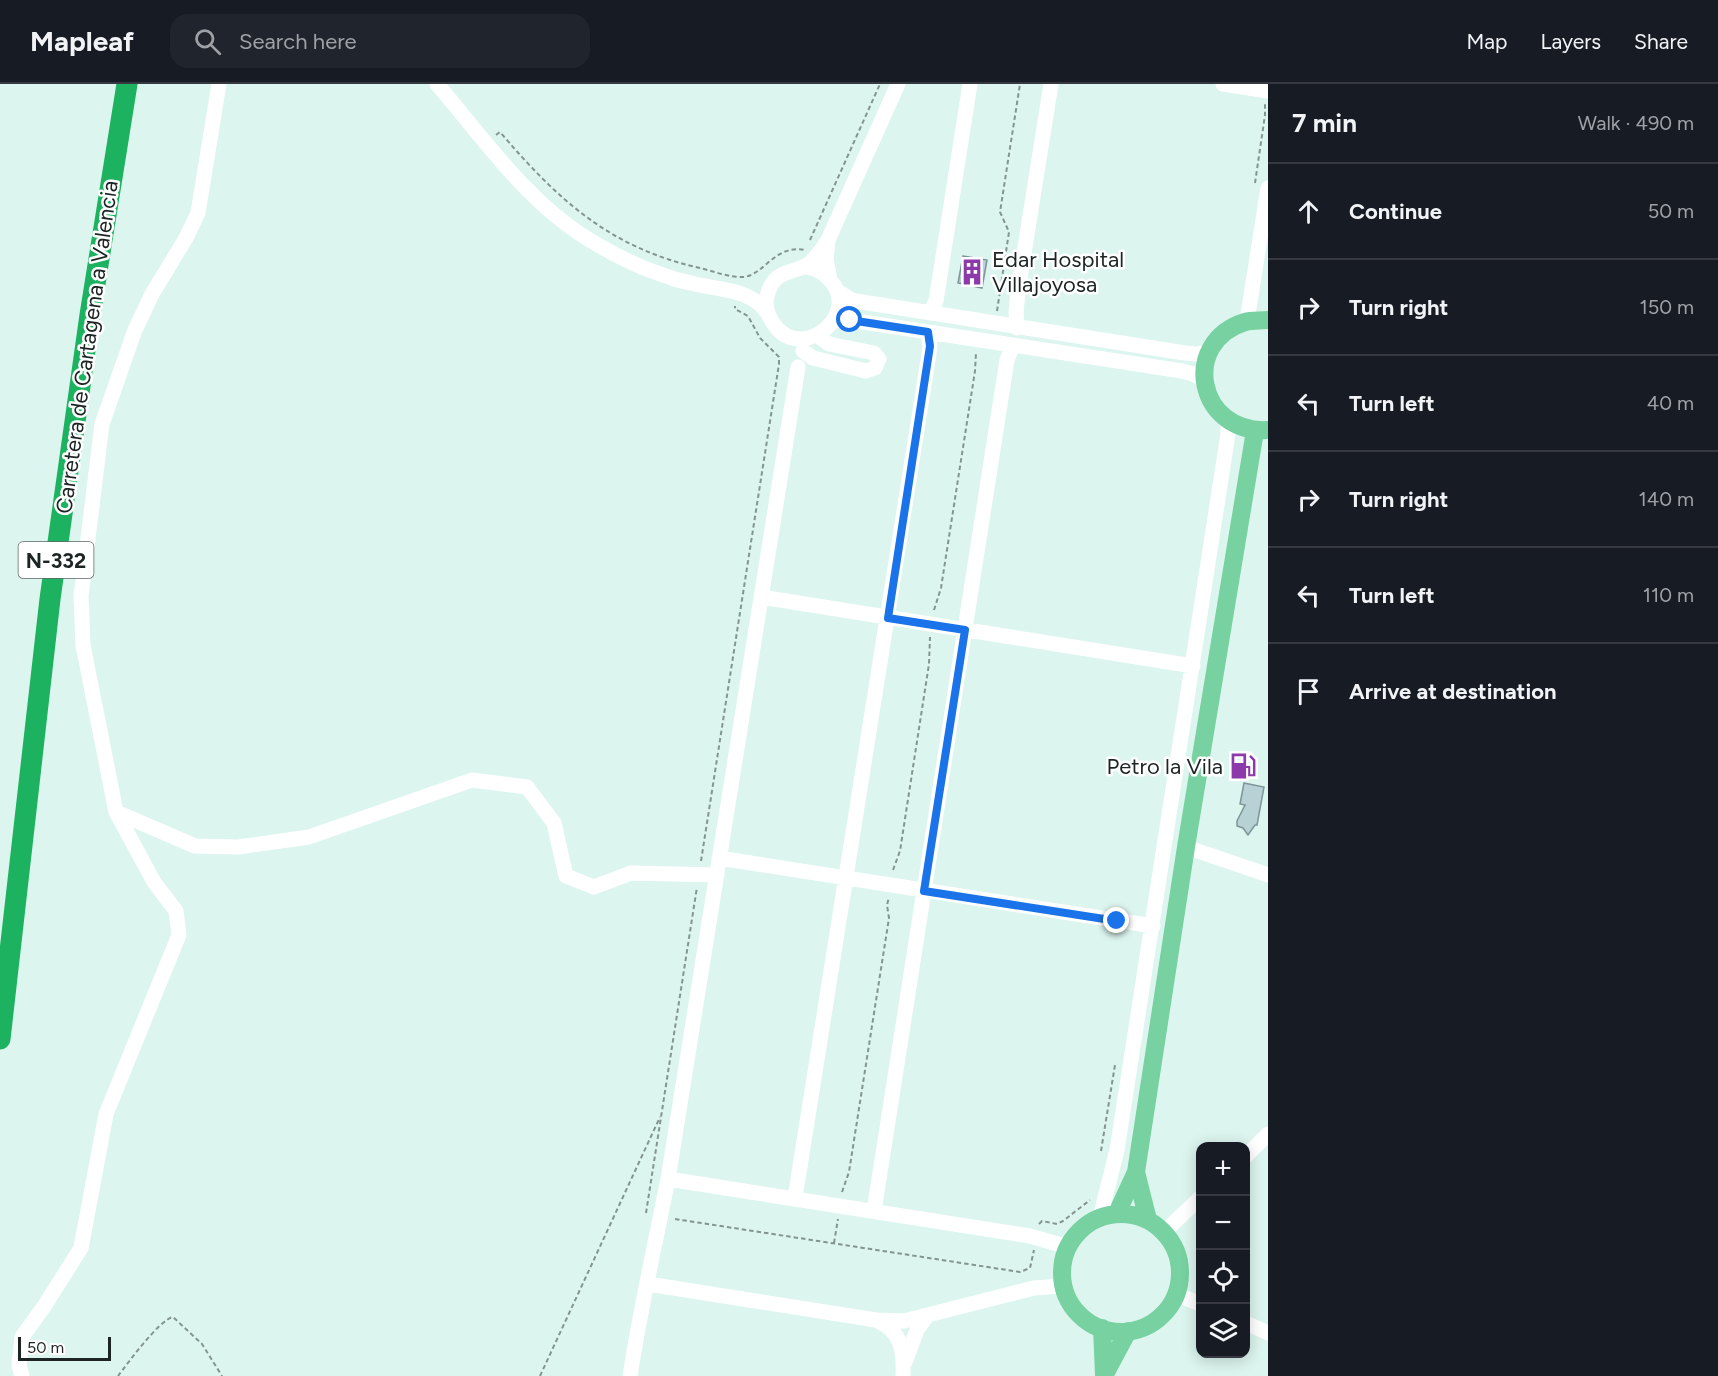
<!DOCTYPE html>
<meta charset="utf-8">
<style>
:root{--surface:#171b24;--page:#20242c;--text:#f1f3f6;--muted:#9ea1a6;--line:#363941}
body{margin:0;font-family:Figtree,sans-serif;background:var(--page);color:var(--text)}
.controls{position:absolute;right:18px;bottom:18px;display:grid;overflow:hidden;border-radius:12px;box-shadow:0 3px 15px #0003}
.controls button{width:54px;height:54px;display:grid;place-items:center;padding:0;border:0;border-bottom:2px solid var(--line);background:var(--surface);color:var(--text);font:30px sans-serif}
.scale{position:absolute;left:18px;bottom:15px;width:93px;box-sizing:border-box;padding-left:6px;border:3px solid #1c2523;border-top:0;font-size:16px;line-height:21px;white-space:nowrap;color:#1c2523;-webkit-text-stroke:4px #fff;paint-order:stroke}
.stop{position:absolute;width:18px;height:18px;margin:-14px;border:4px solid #1a73e8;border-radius:50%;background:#fff}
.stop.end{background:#1a73e8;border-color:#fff;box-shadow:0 2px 6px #0008}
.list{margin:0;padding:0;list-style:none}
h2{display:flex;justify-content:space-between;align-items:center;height:78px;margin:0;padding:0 24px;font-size:26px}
h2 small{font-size:20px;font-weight:400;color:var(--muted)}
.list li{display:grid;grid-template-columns:39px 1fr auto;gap:18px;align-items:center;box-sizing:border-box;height:96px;padding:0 24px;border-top:2px solid var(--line)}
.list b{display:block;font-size:22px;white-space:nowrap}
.list em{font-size:20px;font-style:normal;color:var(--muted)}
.icon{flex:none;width:33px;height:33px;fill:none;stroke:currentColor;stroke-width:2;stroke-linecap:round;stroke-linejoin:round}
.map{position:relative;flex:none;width:1268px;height:1292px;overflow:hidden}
header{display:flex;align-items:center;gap:36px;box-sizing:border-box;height:84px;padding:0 30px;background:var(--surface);border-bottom:2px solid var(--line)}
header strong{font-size:28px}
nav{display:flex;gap:33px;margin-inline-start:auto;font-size:21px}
.search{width:420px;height:54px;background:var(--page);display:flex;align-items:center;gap:15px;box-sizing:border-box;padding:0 21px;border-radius:18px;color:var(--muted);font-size:22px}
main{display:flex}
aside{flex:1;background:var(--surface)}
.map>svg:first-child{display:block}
.building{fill:#b8d1d4;stroke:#7e9599;stroke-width:1.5}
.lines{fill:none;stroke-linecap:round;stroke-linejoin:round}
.path{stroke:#849591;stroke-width:2;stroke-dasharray:4.5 3;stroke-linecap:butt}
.minor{stroke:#fff;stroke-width:15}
.major{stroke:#77d1a0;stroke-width:18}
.highway{stroke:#1cb260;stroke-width:21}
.route{stroke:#1a73e8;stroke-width:8}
.labels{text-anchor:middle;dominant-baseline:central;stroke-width:5;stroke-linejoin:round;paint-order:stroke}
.shield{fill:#fff;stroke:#606665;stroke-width:1.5}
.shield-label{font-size:21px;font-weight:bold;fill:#1c2523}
.poi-label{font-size:22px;fill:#1c2523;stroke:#fff;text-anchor:start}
.street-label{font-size:22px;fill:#1c2523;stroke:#fff}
</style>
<header>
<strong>Mapleaf</strong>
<div class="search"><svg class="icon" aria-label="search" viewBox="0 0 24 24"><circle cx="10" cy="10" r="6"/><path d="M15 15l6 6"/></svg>Search here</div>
<nav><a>Map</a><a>Layers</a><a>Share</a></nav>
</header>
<main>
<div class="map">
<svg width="1268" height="1292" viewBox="0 0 1268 1292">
<rect width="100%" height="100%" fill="#ddf5ef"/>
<!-- building -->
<path class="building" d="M963,172L987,176L982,204L958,199Z
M1244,699L1264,703L1257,741H1255L1248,751L1243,744L1237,742V737L1245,721L1240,720Z"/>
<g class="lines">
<!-- path -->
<path class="path" d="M496,51L500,48C558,116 610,164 700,184C713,187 730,194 744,193C765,190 775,160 805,166
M1255,99L1265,31V19
M810,156L880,0
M997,227L1009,148L1000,128L1020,0
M934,526L941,504L975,287L976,269
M701,777L779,280V273L760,254L748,232L735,225V222
M893,786L900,767L929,580L930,553
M1101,1067L1115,981
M842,1108L849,1088L889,834L887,821L889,813
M646,1129L697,803
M675,1135L1020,1188L1030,1184L1034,1166
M1039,1140L1042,1137L1057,1140L1063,1137L1090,1116
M834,1159L838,1135
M118,1292C128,1279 159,1236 173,1233L202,1260L222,1292
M540,1292L660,1033"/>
<!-- minor -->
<path class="minor" d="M437,0C486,57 531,124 598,161C617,172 639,183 660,190C670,194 680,197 691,199C716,206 749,204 766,227
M1223,0L1268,7
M828,156L898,0
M803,183C813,183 820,186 827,193C865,228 804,278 776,243C768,233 763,222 768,209C775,186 791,190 807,181C816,175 822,165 828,156L826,175L830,196
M837,207L850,215L856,217L1185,269L1197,270L1209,269
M930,229L936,217L970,0
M834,237L850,236L1182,287L1193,290L1205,297
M1247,237L1268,104
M1017,244L1016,229L1018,207L1051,0
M803,267L813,274L866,287L875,284L879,275L874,269L829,260L817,251
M761,513L1193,582
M116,728L195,762L238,763L309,753L472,696L527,703L554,739L566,792L594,803L631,789L717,791
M1186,763L1268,791
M719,774L1153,842
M1246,1072L1268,1050
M668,1095L1030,1152L1068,1163
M795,1114L928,276L930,262L928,248
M874,1127L1007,276L1013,261
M1100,1134L1117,1066L1228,350V337
M1164,1148L1200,1114
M648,1200L876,1236L904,1237L1034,1204L1063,1202
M1176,1210L1200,1220
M878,1237C902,1247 904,1269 903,1292
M1246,1239L1268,1249
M905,1278L917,1246L927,1232
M22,1292L19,1281L22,1253L45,1221L81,1164L106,1030L179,851L176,827L154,798L116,728L83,561L81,512L102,340L135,246L152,210L186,154L198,129L219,0
M630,1292C640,1226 655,1161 668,1095L798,283"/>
<!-- major -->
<path class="major" d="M1268,236C1261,237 1252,236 1245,238C1180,258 1197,350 1268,346
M1136,1088L1148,1136
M1117,1129L1136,1088L1186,763L1255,347
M1062 1189a59 59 0 1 1 118 0a59 59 0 1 1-118 0Z
M1102,1244L1104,1291
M1104,1292L1128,1247"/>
<!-- highway -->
<path class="highway" d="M0,955L50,515L90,231L127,0"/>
</g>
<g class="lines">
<!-- route -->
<path class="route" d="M850,236L928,248L930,262L888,534L965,546L924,807L1117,837"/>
</g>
<!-- icons -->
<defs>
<g id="building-bare" transform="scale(2.07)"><path d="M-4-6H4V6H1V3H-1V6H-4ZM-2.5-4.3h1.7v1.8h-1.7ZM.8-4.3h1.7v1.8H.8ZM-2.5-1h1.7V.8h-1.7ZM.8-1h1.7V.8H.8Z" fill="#8c3aa9" stroke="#fff" stroke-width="2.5" paint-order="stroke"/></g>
<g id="fuel-bare" transform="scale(2.07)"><path d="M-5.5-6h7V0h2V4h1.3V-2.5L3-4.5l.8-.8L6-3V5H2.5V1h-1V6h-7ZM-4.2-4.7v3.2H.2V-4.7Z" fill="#8c3aa9" stroke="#fff" stroke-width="2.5" paint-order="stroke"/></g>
</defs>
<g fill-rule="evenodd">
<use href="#building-bare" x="972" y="188"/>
<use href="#fuel-bare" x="1243" y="682"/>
</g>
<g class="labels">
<!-- shield labels -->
<rect class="shield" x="18.5" y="458" width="75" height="36" rx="4.5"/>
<g class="shield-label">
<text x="56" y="476">N-332</text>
</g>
<!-- poi labels -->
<g class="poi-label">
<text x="992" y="175">Edar Hospital<tspan x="992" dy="25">Villajoyosa</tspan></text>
<text x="1223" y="682" text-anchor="end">Petro la Vila</text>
</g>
<!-- street labels -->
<g class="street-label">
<text transform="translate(87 263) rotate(-82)">Carretera de Cartagena a Valencia</text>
</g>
</g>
</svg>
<div class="controls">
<button>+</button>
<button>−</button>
<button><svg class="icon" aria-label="locate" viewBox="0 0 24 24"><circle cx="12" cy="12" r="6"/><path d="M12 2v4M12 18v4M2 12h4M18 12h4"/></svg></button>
<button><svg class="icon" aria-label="layers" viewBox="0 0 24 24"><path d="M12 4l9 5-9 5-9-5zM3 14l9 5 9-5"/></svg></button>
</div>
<div class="scale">50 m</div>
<div class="stop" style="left:850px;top:236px"></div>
<div class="stop end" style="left:1117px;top:837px"></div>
</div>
<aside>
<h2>7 min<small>Walk · 490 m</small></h2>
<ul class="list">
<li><svg class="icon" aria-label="ahead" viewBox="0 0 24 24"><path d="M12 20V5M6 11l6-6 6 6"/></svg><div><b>Continue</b></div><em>50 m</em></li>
<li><svg class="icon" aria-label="right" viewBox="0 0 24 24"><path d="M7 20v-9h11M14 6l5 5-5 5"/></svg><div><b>Turn right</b></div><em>150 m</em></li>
<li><svg class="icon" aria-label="left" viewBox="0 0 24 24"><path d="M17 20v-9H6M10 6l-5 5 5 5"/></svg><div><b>Turn left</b></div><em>40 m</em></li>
<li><svg class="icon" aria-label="right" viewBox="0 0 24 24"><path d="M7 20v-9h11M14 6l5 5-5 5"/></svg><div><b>Turn right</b></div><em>140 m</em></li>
<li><svg class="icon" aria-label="left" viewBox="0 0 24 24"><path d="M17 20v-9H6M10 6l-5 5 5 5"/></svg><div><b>Turn left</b></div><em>110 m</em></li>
<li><svg class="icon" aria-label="arrive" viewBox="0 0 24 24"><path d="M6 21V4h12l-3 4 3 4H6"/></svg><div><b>Arrive at destination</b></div></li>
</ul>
</aside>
</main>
